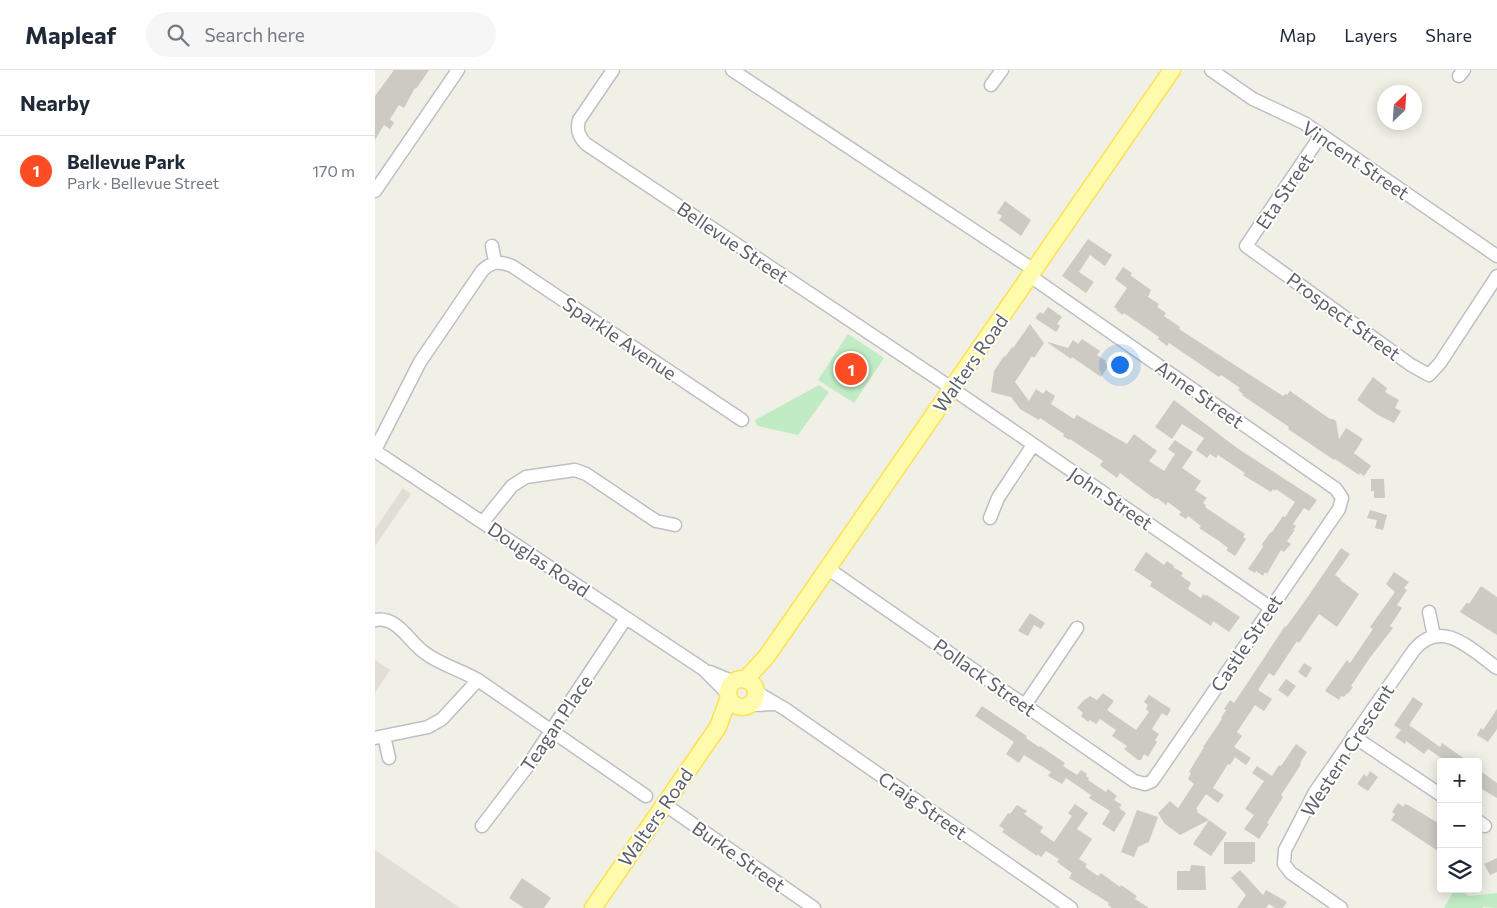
<!DOCTYPE html>
<meta charset="utf-8">
<style>
:root{--surface:#fff;--page:#f6f6f7;--text:#1f2937;--muted:#747a83;--line:#e0e1e3;--accent:#fb4c23}
body{margin:0;font-family:Commissioner,sans-serif;background:var(--page);color:var(--text)}
.controls{position:absolute;right:15px;bottom:15px;display:grid;overflow:hidden;border-radius:5px;box-shadow:0 2px 12px #0003}
.controls button{width:45px;height:45px;display:grid;place-items:center;padding:0;border:0;border-bottom:1px solid var(--line);background:var(--surface);color:var(--text);font:25px sans-serif}
.compass{position:absolute;left:1002px;top:15px;width:45px;height:45px;border-radius:50%;background:var(--surface);box-shadow:0 2px 12px #0003;rotate:25deg}
.you{position:absolute;left:744px;top:294px;width:18px;height:18px;margin:-12px;border:4px solid #fff;border-radius:50%;background:#1a73e8;box-shadow:0 0 0 8px #1a73e833}
.badge{display:grid;place-items:center;width:32px;height:32px;border-radius:50%;background:var(--accent);color:#fff;font-size:16px;font-weight:700}
.pin{position:absolute;translate:-50% -50%;border:2px solid #fff;box-shadow:0 1px 5px #0006}
.list{margin:0;padding:0;list-style:none}
h2{display:flex;justify-content:space-between;align-items:center;height:65px;margin:0;padding:0 20px;font-size:21px}
h2 small{font-size:16px;font-weight:400;color:var(--muted)}
.list li{display:grid;grid-template-columns:32px 1fr auto;gap:15px;align-items:center;box-sizing:border-box;height:70px;padding:0 20px;border-top:1px solid var(--line)}
.list b{display:block;font-size:19px;white-space:nowrap}
.list p{margin:0;font-size:16px;white-space:nowrap;color:var(--muted)}
.list em{font-size:16px;font-style:normal;color:var(--muted)}
.icon{flex:none;width:28px;height:28px;fill:none;stroke:currentColor;stroke-width:2;stroke-linecap:round;stroke-linejoin:round}
.map{position:relative;flex:none;width:1122px;height:838px;overflow:hidden}
header{display:flex;align-items:center;gap:30px;box-sizing:border-box;height:70px;padding:0 25px;background:var(--surface);border-bottom:1px solid var(--line)}
header strong{font-size:24px}
nav{display:flex;gap:28px;margin-inline-start:auto;font-size:18px}
.search{width:350px;height:45px;background:var(--page);display:flex;align-items:center;gap:12px;box-sizing:border-box;padding:0 18px;border-radius:28px;color:var(--muted);font-size:19px}
main{display:flex}
aside{flex:1;background:var(--surface)}
.map>svg:first-child{display:block}
.education{fill:#e1dfd5}
.green{fill:#c0ebc5}
.building{fill:#cccac3}
.lines{fill:none;stroke-linecap:round;stroke-linejoin:round}
.minor-casing{stroke:#bdbfc6;stroke-width:15}
.major-casing{stroke:#ffe251;stroke-width:19}
.minor{stroke:#fff;stroke-width:12}
.major{stroke:#fffbad;stroke-width:16}
.labels{text-anchor:middle;dominant-baseline:central;stroke-width:4;stroke-linejoin:round;paint-order:stroke}
.street-label{font-size:19px;fill:#5d6168;stroke:#fff}
</style>
<header>
<strong>Mapleaf</strong>
<div class="search"><svg class="icon" aria-label="search" viewBox="0 0 24 24"><circle cx="10" cy="10" r="6"/><path d="M15 15l6 6"/></svg>Search here</div>
<nav><a>Map</a><a>Layers</a><a>Share</a></nav>
</header>
<main>
<aside>
<h2>Nearby<small></small></h2>
<ul class="list">
<li><span class="badge">1</span><div><b>Bellevue Park</b><p>Park · Bellevue Street</p></div><em>170 m</em></li>
</ul>
</aside>
<div class="map">
<svg width="1122" height="838" viewBox="0 0 1122 838">
<rect width="100%" height="100%" fill="#f1f0e6"/>
<!-- education -->
<path class="education" d="M28,418L36,424L0,476V459Z
M0,590L15,600L0,623Z
M0,780L85,838H0Z"/>
<!-- green -->
<path class="green" d="M473,264L509,288L479,333L443,310Z
M444,315L454,322L423,365L382,356L380,350Z
M1080,819H1083L1094,826L1122,823V838L1108,837L1107,838H1069Z"/>
<!-- building -->
<path class="building" d="M19,0H54L41,19L40,18L29,38L24,35L15,49L19,53L15,59L9,55L0,70V26Z
M630,131L656,150L646,166L624,150L627,146L622,143Z
M713,169L737,185L730,196L715,185L704,202L719,212L711,223L687,206Z
M748,197L757,203L755,205L776,220L773,227L784,234L782,237L791,243L789,246L805,257L804,259L908,326L910,324L912,325L915,321L955,349H958L961,351L964,369L971,358L988,369L979,383L996,396L989,406L985,403L984,405L960,389L959,390L913,359L914,357L867,325L868,324L863,320L865,318L846,305L844,307L794,273L792,276L783,269L784,267L749,243L748,245L741,240L742,239L739,237L752,218L740,209Z
M673,237L687,247L682,254L685,256L681,262L660,248L665,242L668,244Z
M655,254L669,273L659,288L657,286L640,312L654,331L661,319L668,324L671,320L680,326L676,334L699,349L702,345L752,374L759,364L782,381L774,391L789,401L800,384L793,379L800,370L818,382L807,398L826,411L820,420L832,428L828,433L831,435L830,437L870,464L868,467L871,469L860,486L851,480L853,478L844,471L824,458L826,456L813,446L811,449L804,445L806,442L793,432L791,435L782,428L780,429L745,403L742,408L727,397L725,395L728,391L695,369L694,370L688,366L689,364L665,348L664,350L645,339L636,327L616,322L619,301L629,286L630,287L637,277L638,278Z
M707,269L725,281L722,285L731,291L730,293L734,295L726,307L697,287L696,289L673,273V272L693,278L698,270L703,274Z
M998,307L1012,318L1010,322L1024,330L1020,338L1026,341L1019,353L1003,345L982,330Z
M799,330L862,378L942,430L934,441L929,438L918,454L921,456L918,460H920L912,471L916,474L909,482L906,480L892,504L890,502L888,506L881,501L880,503L873,499L888,477L887,474L895,463L897,462L908,446L910,447L920,432L901,419L900,421L898,419L896,422L868,405L870,403L843,385L841,388L835,384L832,388L821,380L829,368L807,354L797,369L780,357Z
M996,409H1009L1010,428H999V421H996Z
M995,440L1012,445L1008,460L1000,458L1002,450L992,448Z
M966,478L975,484L960,505L966,509L965,510L984,524L962,557L944,544L924,573L922,571L899,606L894,603L883,620L897,629L889,641L880,635L862,662L867,666L859,677L876,688L871,695L860,687L855,695L853,694L838,718L849,725L843,733L831,724L821,739L823,740L822,742L834,750L805,765L790,754L783,743L795,731L803,738L819,714L813,709L816,703L814,702L829,677H828L847,649L846,648L851,640L849,639L855,630L859,633L910,556L911,557L932,528Z
M771,482L789,495L792,491L799,496L798,497L808,503L806,506L816,513L813,519L826,528L828,524L831,526L832,525L865,547L854,562L838,551L836,556L775,516L777,512L759,500Z
M1019,502L1034,512L1029,518L1032,520L1022,535L1027,538L1015,556L1018,558L994,589L976,616L978,617L973,624L972,623L969,627L966,626L964,630L950,621L972,590L975,593L998,559L995,557L1020,522L1011,514Z
M1106,516L1122,527V565L1085,542L1092,532L1094,534Z
M655,543L670,553L666,559L659,555L653,566L643,561Z
M929,593L937,598L931,608L923,602Z
M911,609L921,616L913,627L903,620Z
M728,623L739,631L732,640L761,660L774,642L771,639L773,635L769,632L774,625L796,639L792,646L787,643L777,659L784,664L780,670L782,672L773,687L769,684L766,690H763L749,679L752,676L737,666L741,660L725,649L721,654L715,650L713,652L706,646L708,643L702,638L708,631L715,626L722,630Z
M1038,627L1048,634L1034,655L1065,677L1067,673L1094,692H1065L1068,689L1053,679L1049,684L1031,671L1030,674L1020,667L1026,660L1019,655Z
M607,636L652,666L651,668L664,677L665,676L690,693L688,696L702,705L706,700L712,704L711,706L714,708L713,710L731,722L733,719L742,726L739,730L747,735L744,738L751,743L739,762L727,754L735,741L714,728L716,725L691,708L687,714L673,706L676,702L649,685L644,693L631,684L639,672L600,646Z
M1122,639V659L1113,672L1102,665L1106,658L1108,660Z
M921,674L932,682L926,691L925,696L906,725L908,727L892,753L894,754L884,769L869,759L879,745L870,739L889,711L877,703L882,696L897,706L904,695L906,696Z
M995,701L1003,707L993,721L982,714L989,704L992,707Z
M1107,702L1122,713V728L1105,718L1107,715L1103,713V708Z
M1023,733L1028,737L1030,734L1035,736L1063,753L1062,755L1066,758V783L1016,750L1020,744L1017,742Z
M700,734L713,743L702,759L717,769L704,789L712,794L710,797L723,806L726,803L745,817L746,815L762,826L760,829L774,838H737L733,835L734,833L694,808L697,803L682,792L684,789L671,781L666,787L663,784L662,786L627,762L629,759L624,756L633,743L635,744L642,735L652,741L649,744L668,757L665,762L679,772L697,746L693,743Z
M762,740L783,747L774,772L763,777L759,787L746,782Z
M834,750L852,763L836,786L818,774Z
M849,772H880V792H877V794H849Z
M1122,788V802L1115,805L1109,794Z
M816,795L830,796L831,820H802V801H815Z
M865,800L888,825L891,820L912,832L908,838H900L894,834L891,838H862L871,825L856,808Z
M147,808L176,828L169,838H149L134,828Z"/>
<g class="lines">
<!-- minor casing -->
<g class="minor-casing">
<path id="minor" d="M238,0L204,50C201,60 204,67 211,74L566,311L896,538
M357,0L659,200
M836,0L878,29L929,53L1122,186
M1084,6L1089,0
M616,15L627,0
M946,65L871,176L1036,295L1054,305L1065,293L1122,206
M0,121L83,0
M117,176L120,192
M0,380L45,292L107,201C117,191 124,191 137,196L367,350
M0,381L328,599L353,624
M615,448L623,428L658,375
M108,452L137,416L151,407L200,400L211,404L281,451L300,455
M452,498L759,711L770,714L777,711L780,707L964,439L967,428L961,419L655,206
M1054,542L1059,566
M0,550C23,546 34,572 50,583C66,595 86,600 103,610L271,726
M335,602L359,612
M381,622L410,639L696,838
M375,635L399,634
M650,635L702,558
M9,666L14,688
M978,666L1066,725
M0,668L53,657L67,649L103,610
M289,734L439,838
M1103,751L1110,756
M107,756L152,697L251,548
M966,838L916,803L909,794L910,780L940,722L1039,580C1066,547 1097,580 1122,598"/>
</g>
<!-- major casing -->
<g class="major-casing">
<path id="major" d="M353 623a14 14 0 1 1 28 0a14 14 0 1 1-28 0Z
M370,610L392,586L797,0
M218,838L343,657L354,627"/>
</g>
<!-- minor -->
<use href="#minor" class="minor"/>
<!-- major -->
<use href="#major" class="major"/>
</g>
<g class="labels">
<!-- street labels -->
<g class="street-label">
<text transform="translate(981 90) rotate(34)">Vincent Street</text>
<text transform="translate(909 121) rotate(-56)">Eta Street</text>
<text transform="translate(358 172) rotate(34)">Bellevue Street</text>
<text transform="translate(969 246) rotate(36)">Prospect Street</text>
<text transform="translate(245 268) rotate(34)">Sparkle Avenue</text>
<text transform="translate(595 293) rotate(-55)">Walters Road</text>
<text transform="translate(825 324) rotate(35)">Anne Street</text>
<text transform="translate(736 428) rotate(34)">John Street</text>
<text transform="translate(164 489) rotate(34)">Douglas Road</text>
<text transform="translate(871 573) rotate(-56)">Castle Street</text>
<text transform="translate(610 607) rotate(35)">Pollack Street</text>
<text transform="translate(181 653) rotate(-56)">Teagan Place</text>
<text transform="translate(972 680) rotate(-57)">Western Crescent</text>
<text transform="translate(548 735) rotate(35)">Craig Street</text>
<text transform="translate(280 747) rotate(-55)">Walters Road</text>
<text transform="translate(364 786) rotate(35)">Burke Street</text>
</g>
</g>
</svg>
<div class="controls">
<button>+</button>
<button>−</button>
<button><svg class="icon" aria-label="layers" viewBox="0 0 24 24"><path d="M12 4l9 5-9 5-9-5zM3 14l9 5 9-5"/></svg></button>
</div>
<svg class="compass" viewBox="-18 -18 36 36"><path d="M0-13l5 13h-10z" fill="#e53935"/><path d="M0 13l5-13h-10z" fill="#747a83"/></svg>
<div class="you"></div>
<div class="pin badge" style="left:476px;top:299px">1</div>
</div>
</main>
